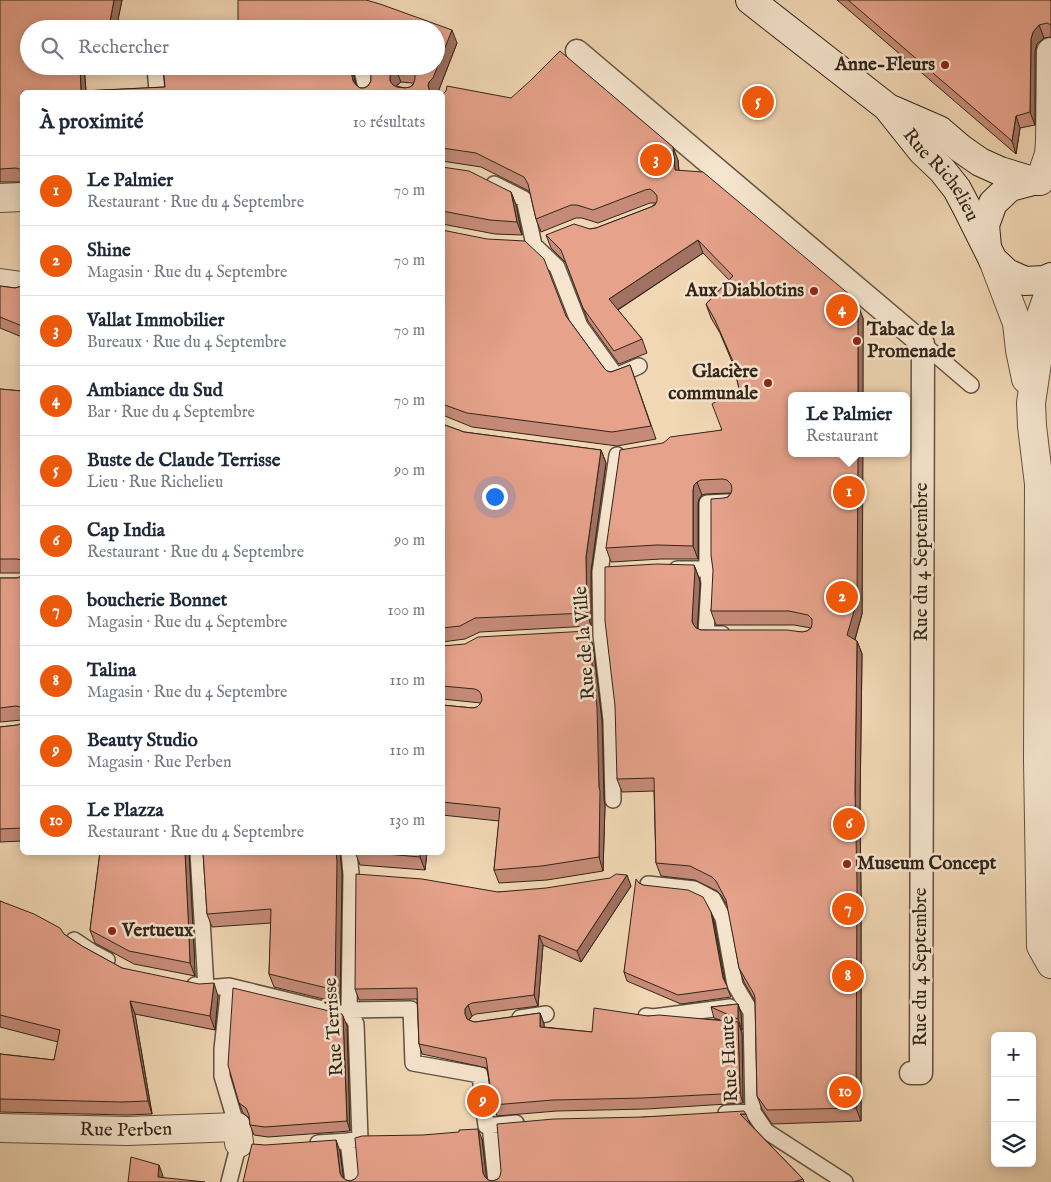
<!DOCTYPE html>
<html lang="fr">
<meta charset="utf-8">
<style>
:root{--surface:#fff;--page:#f6f6f7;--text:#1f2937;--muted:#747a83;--line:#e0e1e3;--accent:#ea580c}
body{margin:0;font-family:"IM FELL English",serif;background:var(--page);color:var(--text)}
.controls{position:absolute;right:15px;bottom:15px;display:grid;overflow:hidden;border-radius:8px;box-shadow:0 2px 12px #0003}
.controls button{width:45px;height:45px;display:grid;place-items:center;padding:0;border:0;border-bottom:1px solid var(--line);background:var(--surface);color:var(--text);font:25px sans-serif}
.you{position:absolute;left:494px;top:496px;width:18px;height:18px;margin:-12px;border:4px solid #fff;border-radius:50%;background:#1a73e8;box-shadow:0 0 0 8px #1a73e833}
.badge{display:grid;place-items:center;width:32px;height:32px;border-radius:50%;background:var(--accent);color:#fff;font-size:16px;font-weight:700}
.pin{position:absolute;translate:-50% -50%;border:2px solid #fff;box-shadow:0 1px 5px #0006}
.popup{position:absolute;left:788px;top:392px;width:122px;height:65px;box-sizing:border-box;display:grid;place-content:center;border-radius:8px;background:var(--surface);filter:drop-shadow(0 1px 4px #0005);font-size:16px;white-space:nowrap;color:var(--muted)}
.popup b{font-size:19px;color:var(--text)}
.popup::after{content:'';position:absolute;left:50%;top:100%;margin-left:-10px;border:10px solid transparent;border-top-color:var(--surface)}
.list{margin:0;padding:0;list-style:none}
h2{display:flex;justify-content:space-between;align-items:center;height:65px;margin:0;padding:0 20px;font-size:21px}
h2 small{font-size:16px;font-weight:400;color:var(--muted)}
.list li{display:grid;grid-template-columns:32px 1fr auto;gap:15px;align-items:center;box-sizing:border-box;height:70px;padding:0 20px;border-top:1px solid var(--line)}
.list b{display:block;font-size:19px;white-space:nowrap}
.list p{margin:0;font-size:16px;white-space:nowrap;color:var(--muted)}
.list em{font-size:16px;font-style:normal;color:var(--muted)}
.icon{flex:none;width:28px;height:28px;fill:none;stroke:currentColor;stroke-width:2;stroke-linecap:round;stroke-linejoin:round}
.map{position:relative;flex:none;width:1051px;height:1182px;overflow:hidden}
.search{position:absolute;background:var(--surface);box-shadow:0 2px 12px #0003;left:20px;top:20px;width:425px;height:55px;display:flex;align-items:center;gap:12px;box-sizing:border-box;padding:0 18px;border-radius:28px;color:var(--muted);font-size:19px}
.panel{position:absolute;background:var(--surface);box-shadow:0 2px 12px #0003;left:20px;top:90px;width:425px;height:765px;border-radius:8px}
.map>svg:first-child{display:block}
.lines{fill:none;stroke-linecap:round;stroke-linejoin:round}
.service-casing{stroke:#615240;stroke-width:18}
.pedestrian-casing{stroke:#615240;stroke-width:25}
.minor-casing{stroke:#615240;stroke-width:30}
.secondary-casing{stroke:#31251a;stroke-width:30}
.service{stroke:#f6e5ce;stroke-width:15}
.pedestrian{stroke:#f6e5ce;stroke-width:22}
.minor{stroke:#f6e5ce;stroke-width:28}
.secondary{stroke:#f6e5ce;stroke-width:28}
.wall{fill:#c68b78;stroke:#31251a;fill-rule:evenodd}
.shaded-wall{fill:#a17161;stroke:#31251a}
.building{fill:#e6a28b;stroke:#31251a;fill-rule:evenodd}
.poi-dot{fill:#8f2418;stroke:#f6e5ce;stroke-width:2}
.labels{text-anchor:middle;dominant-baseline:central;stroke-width:5;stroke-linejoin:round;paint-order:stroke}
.poi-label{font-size:19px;font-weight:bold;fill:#31251a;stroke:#f6e5ce;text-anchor:end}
.street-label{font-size:19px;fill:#31251a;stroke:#f6e5ce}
</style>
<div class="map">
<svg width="1051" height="1182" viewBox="0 0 1051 1182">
<rect width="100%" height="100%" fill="#f1d7b4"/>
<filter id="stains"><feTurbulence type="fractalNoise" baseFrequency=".004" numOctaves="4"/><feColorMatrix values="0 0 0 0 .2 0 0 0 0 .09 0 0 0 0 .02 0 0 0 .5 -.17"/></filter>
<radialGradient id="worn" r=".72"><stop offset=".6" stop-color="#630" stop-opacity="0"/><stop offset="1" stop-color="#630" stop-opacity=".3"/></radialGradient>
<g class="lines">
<!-- service casing -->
<g class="service-casing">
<path id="service" d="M155,66L157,92
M361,66L367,92
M494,184L524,199L534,245L557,267L580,326L616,376L639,366
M923,344L971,385
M677,569H707L709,583L706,634H722
M707,569V503L728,502
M613,800L611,720L601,635L600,572L617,455
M198,852L206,988
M648,884L694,889L713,899L723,918L735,985L751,1012L753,1112
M74,940L92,952L107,960
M195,985L206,988L229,986L352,1016
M229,986L222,1049V1076L237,1127
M349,1010L411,1009L413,1063L480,1075L486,1126L516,1123
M646,1016L653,1017L730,1007
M520,1018L546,1014
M726,1113L753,1112L766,1131L845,1182
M490,1125L496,1182
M348,1141L353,1182
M318,1143L348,1141L360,1139L356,1024L349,1010L351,874L349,852
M229,1182L239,1143H245"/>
</g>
<!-- pedestrian casing -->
<g class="pedestrian-casing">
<path id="pedestrian" d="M577,51L923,344L921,1073H911"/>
</g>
<!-- minor casing -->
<g class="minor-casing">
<g id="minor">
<path d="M1050,142L1051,52"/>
<path d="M1040,181L1049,154L1050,142L1051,141"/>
<path d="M0,198L22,197"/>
<path d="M993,260L1017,323L1020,350L1026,379"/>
<path d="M0,283L22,286"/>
<path d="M1051,292L1046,301L1038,324L1039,349L1031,403L1032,426L1039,484L1038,760L1041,946L1051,964"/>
<path id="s1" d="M0,1128L127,1131L237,1127L239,1143"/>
</g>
</g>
<!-- secondary casing -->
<g class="secondary-casing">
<g id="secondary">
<path id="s2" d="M750,0L887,107L922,151L942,170L957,189L967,208L993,260L1007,273L1025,281L1044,280L1051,277"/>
<path d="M893,110L939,130L960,148L980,162L1000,171L1033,181"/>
<path d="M987,247L985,225L993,203L1010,187L1033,181H1038"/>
</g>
</g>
<!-- service -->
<use href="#service" class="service"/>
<!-- pedestrian -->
<use href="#pedestrian" class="pedestrian"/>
<!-- minor -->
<use href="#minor" class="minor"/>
<!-- secondary -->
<use href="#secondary" class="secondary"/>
</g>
<!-- wall -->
<path class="wall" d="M0,0H122L116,29H29V66H84L86,91L165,87L163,66H352L356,85L360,88H364L368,86L371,81V76L457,43L438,92H22V182H0ZM401,82L412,83H414L410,87L405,88L396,86Z
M837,0H1051V37L1044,38L1037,44L1035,52V125L1020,128L1016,154Z
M442,95L678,160L679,171L863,318L862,614L855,640L857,641L862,654L860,806L861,894V1121L772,1124L762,1109L757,1096L755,1001L744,982L739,968L728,907L721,895L717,891L695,880L661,876L656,863L654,791L622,792L617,779L694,565L699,578L700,583L697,629L701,630L802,632L807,631L811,628L794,625H716L711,611L724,498L728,497L731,493H728L706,494L702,495L699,499L698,503V559H661L611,562L606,548L663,443L722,430L739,388L733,364L720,333L711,318L706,304L729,280L703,253L618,310L642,339L647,353L619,364L588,321L566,263L551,248L546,235L596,228L651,207L656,203H650L598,223L582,218H576L541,232L536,219L530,193L529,191L481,167L442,161Z
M442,167L511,192L516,205L522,235L495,234L442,224Z
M442,230L566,316L604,368L607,371L611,372L630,365L656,439L617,446L472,427L445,416H442Z
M0,286L15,288L22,286V337L0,328Z
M0,389L22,391V573H0Z
M442,424L464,432L601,450L606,463L591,571V626L480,632L465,639L442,642Z
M22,576V720L0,722V578H17Z
M593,645L602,721L604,800L605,805L603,871L547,880L499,883L494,870L499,821L442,815V705L473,708L477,707L481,703L442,699V646Z
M22,723V841L0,842V727L18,725Z
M100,852H189L194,948L195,976L134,964L95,943L90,930Z
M203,852H340L342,874L340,1003L274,987L269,974L271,923L212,927L207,914Z
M355,852H427L425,870L360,865Z
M639,883L714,921L725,983L731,997L681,1004L627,981L624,972Z
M631,886L581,962L543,945L538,1006L476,1014L472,1016L469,1020L471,1021L475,1022L540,1013L544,1024V1027L592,1032L648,1016L720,1020L714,1018L711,1007L738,1004L741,1014L742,1030L741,1029L742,1033L743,1103L647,1109L557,1111L497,1116L493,1105L487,1068L422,1054L419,1044L417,999L359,1000L355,989L498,892Z
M0,901L64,934L82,946L122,968L218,996L215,1030L135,1014L152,1114L127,1115L0,1112V1054L54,1060L58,1042L0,1027Z
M347,1026L350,1131L268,1137L254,1135L250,1125L249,1118L243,1113L239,1103Z
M746,1114L750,1124L803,1179L804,1182H243L340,1151L343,1178L346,1180L350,1181L482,1139L486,1178L488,1180L493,1181L643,1117Z"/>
<!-- shaded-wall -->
<path class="shaded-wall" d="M114,0H122L116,29H109V27Z
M1039,25L1044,38L1037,44L1035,52V125L1030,112L1031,39L1033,32Z
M452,30L457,43L438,92H430L428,86L429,82Z
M80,66H84L86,92L81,91Z
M350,66H352L357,92L353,81Z
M396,69L401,82L397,85L395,89L390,81V76L392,71Z
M1016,116L1020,128L1016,154L1012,141Z
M673,147L678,160L680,184L675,170Z
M511,192L516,205L522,235L517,222Z
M698,240L703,253L614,312L609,299Z
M858,305L863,318V396H858Z
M601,450L606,463L591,571V626L587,613L586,557Z
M858,453H863L862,614L852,649L847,635Z
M697,482L702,495L699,499L698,503V559L693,546V490L694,485Z
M694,565L699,578L700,583L697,634L692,621Z
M588,631L593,645L602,721L604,800L605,805L603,871L599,857V787Z
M857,641L862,654L860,806L861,894V1121L856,1108L855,792Z
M185,852H189L194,948L195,976L190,963Z
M336,852H340L342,874L340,1003L335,990Z
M420,852H427L425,870L420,857Z
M627,875L631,886L581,962L577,951Z
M711,912L714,921L726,987L723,978Z
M539,935L543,945L538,1006L534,995Z
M214,983L218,996L215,1030L210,1016Z
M130,1001L135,1014L152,1114L148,1101Z
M738,1004L741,1014L742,1030L738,1019Z
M468,1005L472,1016L469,1020V1025L465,1014V1009Z
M540,1013L544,1024V1037L540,1027Z
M343,1016L347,1026L350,1131L347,1121Z
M738,1022L742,1033L743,1103L740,1093Z
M478,1129L482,1139L487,1182L483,1173Z
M336,1140L340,1151L344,1182L340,1173Z
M159,1165L163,1176L162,1182L158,1177Z"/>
<!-- building -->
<path class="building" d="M0,0H114L109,27L78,25V29H29V66H80L81,91L165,87L163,66H350L353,81L356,85L360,88H364L368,86L371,81V76L369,66H436V29H238V0H366L380,4L452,30L433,78L429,82L428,86L430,92H22V170L16,168L0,169ZM396,69H407L412,72L415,75V79L413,85L410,87L405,88L397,87L393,85L390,81V76L392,71Z
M848,0H1051V25L1047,23L1039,25L1033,32L1031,39L1030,112L1016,116L1012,141Z
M560,51L673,147L675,170L703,172L856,300L858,305V396H792V453H858L857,601L847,635L857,641L855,792L857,881L856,1108L767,1110L757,1096L755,998L754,994L739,968L726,900L716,881L712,877L690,866L656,863L654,778L617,779L615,706L605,621V567L657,564L694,565L695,570L692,621L693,624L696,628L701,630H787L802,632L807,631L811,628L812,624V619L808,615L789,611H711L713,570L711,555V499L724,498L728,497L731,493L732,489L731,484L727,480L723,479L701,480L697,482L694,485L693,490V546L657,545L606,548L620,450L663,443L667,440L670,437L722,430L712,404L739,388L732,359L715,320L706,304L733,276L698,240L609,299L642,339L614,351L583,308L561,250L546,235L574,224L590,229L596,228L651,207L655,205L657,201V196L654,192L650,189L645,190L593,210L577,205H571L536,219L528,184L524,177L476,153L442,148V95L446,91L447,86L511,98L530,81Z
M442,167L469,171L511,192L517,222L490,220L442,211Z
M442,230L487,239L525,241L544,259L566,316L604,368L607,371L611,372L630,365L651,426L612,432L467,413L442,404Z
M0,286L15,288L22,286V326L0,317Z
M0,389L22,391V561L21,560L17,559H0Z
M442,424L464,432L601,450L586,557L587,613L475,618L460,626L442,628Z
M22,576V709L21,707L16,706L0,708V578H17Z
M588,631L597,707L599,787L600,791L599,857L542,866L494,870L500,808L442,802V705L473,708L477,707L480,704L482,700L481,694L479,691L475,689L442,686V646L465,644L478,637Z
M22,723V828L0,829V727L18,725Z
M100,852H185L189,935L190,963L129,951L90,930Z
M203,852H336L337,861L335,990L269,974L271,909L207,914Z
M363,852H420V857Z
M356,874L422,879L498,892L546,888L610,878L616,874L627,875L577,951L539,935L534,995L472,1003L468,1005L465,1009V1014L467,1019L471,1021L475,1022L540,1013V1027L592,1032L594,1008L648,1016L659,1015L738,1022L740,1093L643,1098L553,1100L493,1105L486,1058L419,1044L417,988L355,989Z
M636,879L639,883L643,885L688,890L703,897L711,912L723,978L728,988L678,995L624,972Z
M0,901L34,914L60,928L64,934L82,946L122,968L199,984L214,983L210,1016L130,1001L148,1101L122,1102L0,1099V1054L54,1060L60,1030L0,1015Z
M233,988L342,1014L343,1016L347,1121L265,1127L250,1125L249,1115L246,1108L239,1103L228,1065Z
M738,1004V1019L711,1007Z
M744,1111L746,1114H740L803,1179L794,1182H243L252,1144L265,1145L336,1140L340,1173L342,1177L346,1180L350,1181L355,1179L358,1175V1171L355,1138L362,1136L423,1135L459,1132V1130L478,1129L483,1173L485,1177L488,1180L493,1181L498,1179L500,1176L501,1171L497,1124L554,1119L643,1117Z
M131,1157L159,1165L158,1177L205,1182H128Z"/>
<!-- markers -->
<g class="poi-dot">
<circle cx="945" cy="65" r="5"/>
<circle cx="814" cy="291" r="5"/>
<circle cx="857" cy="341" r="5"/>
<circle cx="768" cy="383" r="5"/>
<circle cx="847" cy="864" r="5"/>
<circle cx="112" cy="931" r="5"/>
</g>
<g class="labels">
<!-- poi labels -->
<g class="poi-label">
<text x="935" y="65">Anne-Fleurs</text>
<text x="804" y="291">Aux Diablotins</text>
<text x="867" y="330" text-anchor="start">Tabac de la<tspan x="867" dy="22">Promenade</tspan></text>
<text x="758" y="372">Glacière<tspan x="758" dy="22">communale</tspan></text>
<text x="857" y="864" text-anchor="start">Museum Concept</text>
<text x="122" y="931" text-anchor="start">Vertueux</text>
</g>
<!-- street labels -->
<g class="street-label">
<text stroke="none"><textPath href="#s2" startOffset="261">Rue Richelieu</textPath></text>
<text transform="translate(922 562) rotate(-90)">Rue du 4 Septembre</text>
<text transform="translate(585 643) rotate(-94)">Rue de la Ville</text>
<text transform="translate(921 967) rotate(-90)">Rue du 4 Septembre</text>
<text transform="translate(334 1027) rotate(-94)">Rue Terrisse</text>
<text transform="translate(730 1059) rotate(-93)">Rue Haute</text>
<text stroke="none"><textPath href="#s1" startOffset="126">Rue Perben</textPath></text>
</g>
</g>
<rect width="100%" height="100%" filter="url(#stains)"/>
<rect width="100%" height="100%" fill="url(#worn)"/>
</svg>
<div class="controls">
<button>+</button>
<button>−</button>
<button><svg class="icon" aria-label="layers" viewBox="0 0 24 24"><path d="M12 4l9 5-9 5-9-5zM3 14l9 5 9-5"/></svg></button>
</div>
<div class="you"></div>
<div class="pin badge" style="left:849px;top:492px">1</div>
<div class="popup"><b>Le Palmier</b>Restaurant</div>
<div class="pin badge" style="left:842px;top:597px">2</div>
<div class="pin badge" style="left:656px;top:160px">3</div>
<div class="pin badge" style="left:842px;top:310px">4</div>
<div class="pin badge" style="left:758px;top:102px">5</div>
<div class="pin badge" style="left:849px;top:824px">6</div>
<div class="pin badge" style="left:848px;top:909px">7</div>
<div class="pin badge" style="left:848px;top:976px">8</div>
<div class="pin badge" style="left:483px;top:1101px">9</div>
<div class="pin badge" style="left:845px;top:1092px">10</div>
<div class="search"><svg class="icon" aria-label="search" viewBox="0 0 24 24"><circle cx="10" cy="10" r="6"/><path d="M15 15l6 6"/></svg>Rechercher</div>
<section class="panel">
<h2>À proximité<small>10 résultats</small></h2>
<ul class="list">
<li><span class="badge">1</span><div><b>Le Palmier</b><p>Restaurant · Rue du 4 Septembre</p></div><em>70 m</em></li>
<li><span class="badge">2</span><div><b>Shine</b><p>Magasin · Rue du 4 Septembre</p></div><em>70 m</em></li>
<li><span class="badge">3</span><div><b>Vallat Immobilier</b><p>Bureaux · Rue du 4 Septembre</p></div><em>70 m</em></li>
<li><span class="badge">4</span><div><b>Ambiance du Sud</b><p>Bar · Rue du 4 Septembre</p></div><em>70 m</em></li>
<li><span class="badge">5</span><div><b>Buste de Claude Terrisse</b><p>Lieu · Rue Richelieu</p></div><em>90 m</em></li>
<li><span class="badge">6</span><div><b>Cap India</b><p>Restaurant · Rue du 4 Septembre</p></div><em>90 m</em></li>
<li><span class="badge">7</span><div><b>boucherie Bonnet</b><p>Magasin · Rue du 4 Septembre</p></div><em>100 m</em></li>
<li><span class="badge">8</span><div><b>Talina</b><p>Magasin · Rue du 4 Septembre</p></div><em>110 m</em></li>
<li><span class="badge">9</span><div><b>Beauty Studio</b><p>Magasin · Rue Perben</p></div><em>110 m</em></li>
<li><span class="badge">10</span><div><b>Le Plazza</b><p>Restaurant · Rue du 4 Septembre</p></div><em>130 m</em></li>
</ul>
</section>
</div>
